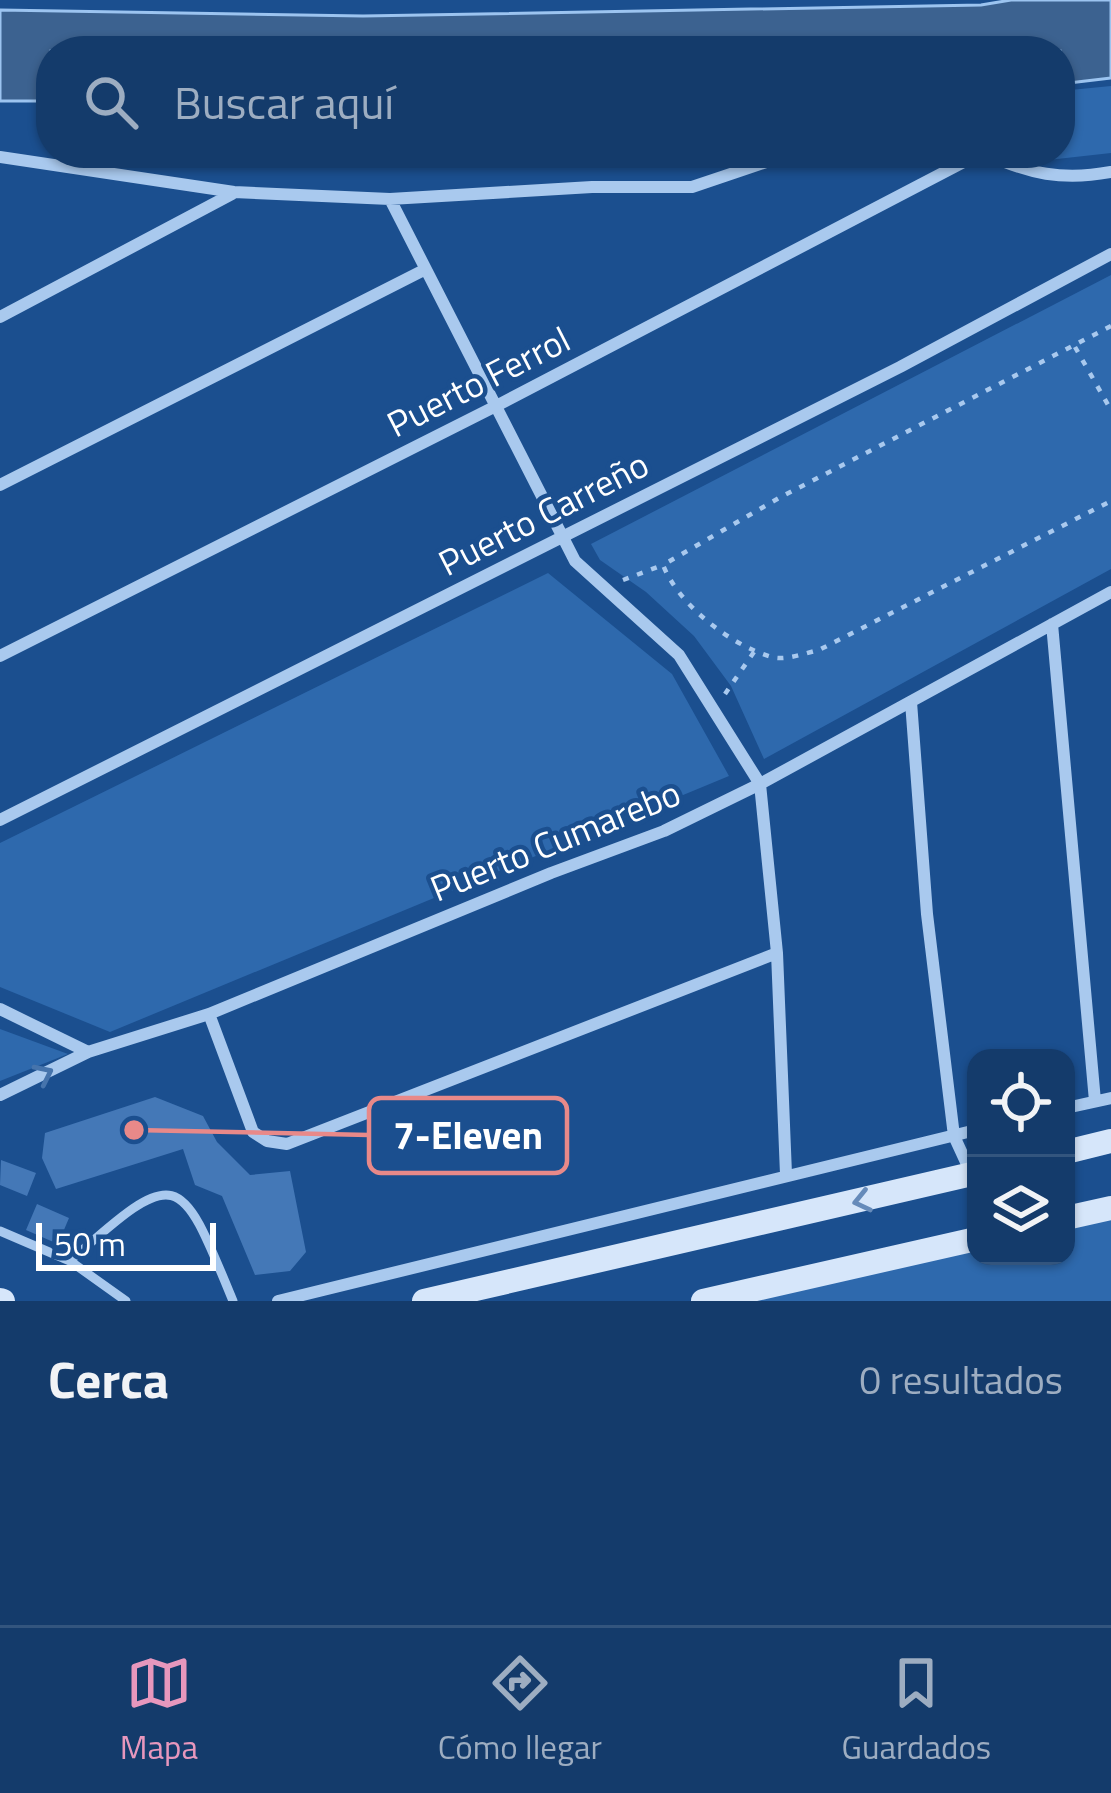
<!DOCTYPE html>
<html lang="es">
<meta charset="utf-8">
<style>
:root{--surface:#143b6b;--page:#214673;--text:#f1f3f6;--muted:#9dadc1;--line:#33557e;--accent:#e797bd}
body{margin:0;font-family:"Titillium Web",sans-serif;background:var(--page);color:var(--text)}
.controls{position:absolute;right:36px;bottom:36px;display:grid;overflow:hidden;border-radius:24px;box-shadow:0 3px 9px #0004}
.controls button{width:108px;height:108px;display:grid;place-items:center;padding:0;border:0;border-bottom:3px solid var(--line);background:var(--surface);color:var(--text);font:60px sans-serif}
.scale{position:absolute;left:36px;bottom:30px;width:180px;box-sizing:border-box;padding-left:12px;border:6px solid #fff;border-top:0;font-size:33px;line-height:42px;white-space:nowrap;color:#fff;-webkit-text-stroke:9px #1b4f8f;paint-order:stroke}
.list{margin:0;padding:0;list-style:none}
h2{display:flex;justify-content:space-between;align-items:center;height:156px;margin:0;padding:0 48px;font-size:51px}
h2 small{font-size:39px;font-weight:400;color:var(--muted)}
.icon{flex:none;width:66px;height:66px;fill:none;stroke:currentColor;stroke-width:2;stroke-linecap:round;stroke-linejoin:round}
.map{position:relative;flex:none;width:1111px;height:1301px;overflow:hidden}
.search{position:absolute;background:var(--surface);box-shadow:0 3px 9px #0004;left:36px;right:36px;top:36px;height:132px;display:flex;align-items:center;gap:30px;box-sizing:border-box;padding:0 42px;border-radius:48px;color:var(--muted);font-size:45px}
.sheet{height:324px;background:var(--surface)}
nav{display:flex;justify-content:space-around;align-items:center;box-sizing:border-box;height:168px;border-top:3px solid var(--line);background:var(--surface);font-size:33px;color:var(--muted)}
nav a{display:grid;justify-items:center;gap:6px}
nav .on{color:var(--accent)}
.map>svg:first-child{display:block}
.green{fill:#2e69ad}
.water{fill:#3c6290;stroke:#9cc4f0;stroke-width:3}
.building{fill:#4478b7}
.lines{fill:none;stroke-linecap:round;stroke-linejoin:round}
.path{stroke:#a9c9ee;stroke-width:4.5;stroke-dasharray:6 9;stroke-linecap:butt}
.lane{stroke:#a9c9ee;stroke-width:9}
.street{stroke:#a9c9ee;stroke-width:12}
.secondary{stroke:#d6e6fa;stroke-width:24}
.oneway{stroke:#4674ac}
.oneway2{stroke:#668bba}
.labels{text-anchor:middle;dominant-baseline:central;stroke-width:9;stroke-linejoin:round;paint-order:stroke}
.street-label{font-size:36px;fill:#fff;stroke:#1b4f8f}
.leader{fill:none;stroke:#e88989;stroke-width:4.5}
.callout-dot{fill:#e88989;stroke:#1b4f8f;stroke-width:4.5}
.callout{fill:#1b4f8f;stroke:#e88989;stroke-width:4.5}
.callout-label{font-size:39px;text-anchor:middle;font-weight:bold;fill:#fff}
</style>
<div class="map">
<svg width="1111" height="1301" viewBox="0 0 1111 1301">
<rect width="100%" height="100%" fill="#1b4f8f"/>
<!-- green -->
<path class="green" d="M1111,86V153L1039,161L1022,153H1060V91Z
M1111,275V569L764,759L731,686L694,636L646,592L600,560L591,544Z
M548,573L672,674L729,776L110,1032L0,987V843Z
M0,1029L68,1054L0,1081Z
M1111,1219V1301H751L976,1250V1256H1066V1229Z"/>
<!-- water -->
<path class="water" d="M1011,0H1111V78L1060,84V51H51V101H0V10L363,16L981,5Z"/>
<!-- building -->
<path class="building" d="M155,1097L203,1116L217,1142L250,1175L290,1171L306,1252L290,1271L255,1275L222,1196L195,1185L183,1149L56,1189L42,1158L45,1133Z
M1,1160L36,1173L27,1196L0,1185Z
M37,1204L69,1218L58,1244L26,1230Z"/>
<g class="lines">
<!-- path -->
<path class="path" d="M1111,326L779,498L663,565C679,605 730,645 772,657C785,661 805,653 819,650L1111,501
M1075,347L1111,410
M623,580L663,565
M725,694L756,649"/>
<!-- lane -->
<path class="lane" d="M0,1231L70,1261L126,1301
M70,1261C179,1163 180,1172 233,1301"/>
<!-- street -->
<path class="street" d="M985,153C1028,174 1063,181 1111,172
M0,157L234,192L390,199L592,187H692L793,153
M390,199L575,561L679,655L760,784L777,953L786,1174
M0,317L232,194
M0,485L424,270
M1052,624L1095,1101
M0,656L498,405L981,153
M911,702L927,914L954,1136L971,1173
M0,820L900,367L1111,254
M0,1009L88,1052
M209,1014L253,1132L267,1141L287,1144L777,953
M0,1095L88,1052L209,1014L551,873L664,831L760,784L1111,592
M1066,1108L1111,1098
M278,1301L976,1130"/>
<!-- secondary -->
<path class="secondary" d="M1066,1152L1111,1141
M1066,1218L1111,1208
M0,1300L3,1301
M424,1301L976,1173
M703,1301L976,1239"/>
</g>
<!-- one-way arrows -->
<defs><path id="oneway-chevron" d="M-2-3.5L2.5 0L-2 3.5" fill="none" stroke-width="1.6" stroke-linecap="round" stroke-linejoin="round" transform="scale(3)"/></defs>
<use class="oneway" href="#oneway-chevron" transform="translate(44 1074) rotate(-26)"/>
<use class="oneway2" href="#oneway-chevron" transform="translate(862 1201) rotate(167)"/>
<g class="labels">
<!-- street labels -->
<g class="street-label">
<text transform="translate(478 381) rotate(-27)">Puerto Ferrol</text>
<text transform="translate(543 513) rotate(-27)">Puerto Carreño</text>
<text transform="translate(555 840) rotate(-22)">Puerto Cumarebo</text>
</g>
</g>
<!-- callouts -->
<path class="leader" d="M134 1130L369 1135"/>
<circle class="callout-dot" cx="134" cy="1130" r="12"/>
<rect class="callout" x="369" y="1098" width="198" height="75" rx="12"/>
<g class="callout-label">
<text x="468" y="1149">7-Eleven</text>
</g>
</svg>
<div class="controls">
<button><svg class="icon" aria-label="locate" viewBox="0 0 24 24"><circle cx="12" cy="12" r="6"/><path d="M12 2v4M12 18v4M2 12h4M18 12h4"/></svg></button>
<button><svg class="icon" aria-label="layers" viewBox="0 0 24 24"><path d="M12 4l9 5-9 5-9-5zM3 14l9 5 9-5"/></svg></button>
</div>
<div class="scale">50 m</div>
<div class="search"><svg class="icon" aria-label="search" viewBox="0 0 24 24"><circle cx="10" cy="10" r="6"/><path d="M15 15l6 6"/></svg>Buscar aquí</div>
</div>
<section class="sheet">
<h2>Cerca<small>0 resultados</small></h2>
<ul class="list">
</ul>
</section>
<nav>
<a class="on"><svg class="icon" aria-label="map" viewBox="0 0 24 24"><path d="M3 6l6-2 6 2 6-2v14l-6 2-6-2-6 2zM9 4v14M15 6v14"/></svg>Mapa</a>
<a><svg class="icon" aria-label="directions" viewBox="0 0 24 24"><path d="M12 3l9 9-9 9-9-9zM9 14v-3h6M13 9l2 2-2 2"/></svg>Cómo llegar</a>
<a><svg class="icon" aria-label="saved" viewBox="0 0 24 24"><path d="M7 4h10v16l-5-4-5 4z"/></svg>Guardados</a>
</nav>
